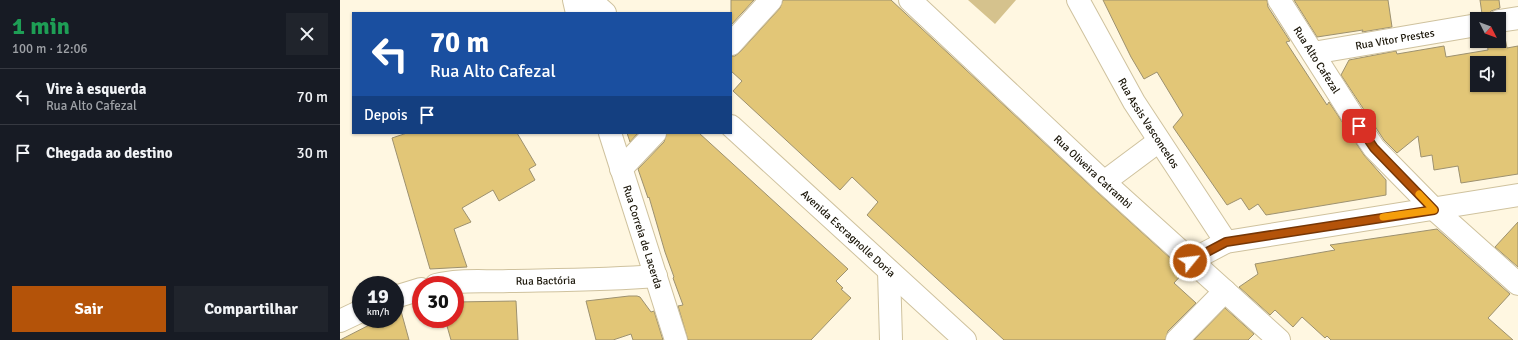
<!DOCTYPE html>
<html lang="pt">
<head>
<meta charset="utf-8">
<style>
  :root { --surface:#171b24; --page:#20242c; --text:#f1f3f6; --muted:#9ea1a6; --line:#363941; --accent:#b45309 }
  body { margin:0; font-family:Signika,sans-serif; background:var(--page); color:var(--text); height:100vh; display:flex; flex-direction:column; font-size:15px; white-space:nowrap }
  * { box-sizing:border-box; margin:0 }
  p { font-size:13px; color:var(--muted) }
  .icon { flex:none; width:22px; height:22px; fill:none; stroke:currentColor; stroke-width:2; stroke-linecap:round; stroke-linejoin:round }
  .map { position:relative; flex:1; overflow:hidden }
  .drawer { display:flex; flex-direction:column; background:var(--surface); width:340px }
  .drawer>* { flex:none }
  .guide { position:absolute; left:12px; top:12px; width:380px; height:122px; border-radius:0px; box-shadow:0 1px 3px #0004; background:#1a4fa0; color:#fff; overflow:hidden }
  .needle { width:26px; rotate:132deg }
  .controls { position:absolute; left:1130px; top:12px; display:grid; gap:8px }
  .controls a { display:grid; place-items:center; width:36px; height:36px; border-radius:0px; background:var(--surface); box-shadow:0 1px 3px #0004; font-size:20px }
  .speed { position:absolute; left:12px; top:276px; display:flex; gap:8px; font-size:20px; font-weight:700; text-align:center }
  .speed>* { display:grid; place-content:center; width:52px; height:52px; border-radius:50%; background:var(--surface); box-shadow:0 1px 3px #0004; line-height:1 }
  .speed small { font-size:10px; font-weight:400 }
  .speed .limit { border:6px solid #d22; background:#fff; color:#111 }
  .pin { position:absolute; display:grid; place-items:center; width:34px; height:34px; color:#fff; margin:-17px; border-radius:8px; box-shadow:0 2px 6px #0006 }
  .me { position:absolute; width:44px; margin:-22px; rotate:61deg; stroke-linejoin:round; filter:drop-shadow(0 0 3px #0008) }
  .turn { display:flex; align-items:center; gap:14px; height:84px; padding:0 12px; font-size:18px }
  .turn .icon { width:52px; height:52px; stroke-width:2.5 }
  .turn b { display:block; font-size:28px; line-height:34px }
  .then { display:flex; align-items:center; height:38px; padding:0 12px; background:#0003; gap:8px; font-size:15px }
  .round { display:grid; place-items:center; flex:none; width:42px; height:42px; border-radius:0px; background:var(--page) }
  .summary { display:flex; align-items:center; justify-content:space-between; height:68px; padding:0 12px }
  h1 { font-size:24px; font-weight:800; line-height:30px; color:#1e9e55 }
  .button { display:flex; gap:8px; margin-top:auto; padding:8px 12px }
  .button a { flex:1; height:46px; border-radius:0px; background:var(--accent); color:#fff; font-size:16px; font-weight:800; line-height:46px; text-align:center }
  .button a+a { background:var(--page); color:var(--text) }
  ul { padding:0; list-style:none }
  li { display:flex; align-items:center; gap:12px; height:56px; padding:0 12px; border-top:1px solid var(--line) }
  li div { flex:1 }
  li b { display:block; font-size:15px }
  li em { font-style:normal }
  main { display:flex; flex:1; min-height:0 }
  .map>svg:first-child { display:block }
</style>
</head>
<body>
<main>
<section class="drawer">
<div class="summary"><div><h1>1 min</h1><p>100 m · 12:06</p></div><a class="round"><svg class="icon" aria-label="close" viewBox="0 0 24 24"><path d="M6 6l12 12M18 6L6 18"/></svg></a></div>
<ul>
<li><svg class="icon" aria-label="left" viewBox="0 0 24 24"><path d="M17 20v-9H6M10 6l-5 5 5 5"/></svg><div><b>Vire à esquerda</b><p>Rua Alto Cafezal</p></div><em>70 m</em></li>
<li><svg class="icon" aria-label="arrive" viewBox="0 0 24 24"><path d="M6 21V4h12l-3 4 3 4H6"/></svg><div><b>Chegada ao destino</b></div><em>30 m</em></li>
</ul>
<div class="button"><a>Sair</a><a>Compartilhar</a></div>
</section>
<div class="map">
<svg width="1178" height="340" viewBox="0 0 1178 340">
  <rect width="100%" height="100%" fill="#fff7e1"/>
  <!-- green -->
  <polygon fill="#d5c28d" points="628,0 676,0 655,24"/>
  <!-- building -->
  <g fill="#e2c677" stroke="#9d916f" fill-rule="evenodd">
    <polygon points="391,0 414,0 391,25"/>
    <polygon points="443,0 551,0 756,191 839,266 844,272 834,283 856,303 828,331 825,340 664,340 527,215 538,202 512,177 500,190 393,91 402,81 391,71 391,56 395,56 400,52 440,8"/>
    <polygon points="763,0 927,0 928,7 950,41 946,42 987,105 989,102 1024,155 1046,180 1046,195 926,215 918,204 909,210 901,198 887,205 833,127 843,115 817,72 804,79 791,57"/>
    <polygon points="954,0 1048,0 1052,27 1022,32 1023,30 977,37"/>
    <polygon points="1140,0 1159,0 1160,8 1151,11 1147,18 1142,14"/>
    <path d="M1159,33H1164L1167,48L1178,46V174L1121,183L1118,166L1094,170L1092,155L1081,157L1078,136L1057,153L1044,140L1001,75L1009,60L1056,51L1057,54L1104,46L1106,57L1148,50L1147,41H1159ZM1137,63H1159V85H1137Z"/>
    <polygon points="67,133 177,133 196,165 189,169 195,180 159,201 153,190 122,208 131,222 114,229 127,267 90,269 52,138"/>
    <polygon points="287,133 298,133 290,142"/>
    <polygon points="327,133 359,133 508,269 496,281 503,288 501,289 511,298 471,340 348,340 338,306 343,305 333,278 334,277 325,252 309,197 308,198 298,169 324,142"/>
    <polygon points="1178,222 1178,267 1155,247"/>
    <polygon points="1097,229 1170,294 1148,318 1173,340 991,340 987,336 985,338 962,317 953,327 935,310 930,315 899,287 918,274 915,264 995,250 990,245"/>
    <polygon points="289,296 297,296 300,297 311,312 314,311 323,340 293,340 291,334 273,340 256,340 246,301"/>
    <polygon points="176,301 178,340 111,340 105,319 115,319 115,302"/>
    <polygon points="885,308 914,334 908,340 854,340"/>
    <polygon points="61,311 69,340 0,340 41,319 55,319 55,313"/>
  </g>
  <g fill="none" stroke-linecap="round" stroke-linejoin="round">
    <defs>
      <g id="minor">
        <polyline points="234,0 237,13"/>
        <polyline points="250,0 265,13"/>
        <path id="s1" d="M570,0L764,182L939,340"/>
        <path id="s2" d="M738,0L794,102L886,242"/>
        <path id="s3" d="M939,0L1019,126L1034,148L1094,209L1178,284"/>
        <polyline points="1159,21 1178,18"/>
        <polyline points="391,44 431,0"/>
        <path id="s4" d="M973,53L1137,25"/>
        <path id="s5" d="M391,126L625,340"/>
        <path id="s6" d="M270,133L336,340"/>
        <polyline points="281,169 315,133"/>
        <polyline points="764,182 819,141"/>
        <polyline points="850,261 886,242 1178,195"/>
        <polyline points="549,271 551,340"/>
        <path id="s7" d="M96,285C119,279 145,282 169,281C218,280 267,280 316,276"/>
        <polyline points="55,297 81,289"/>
        <polyline points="0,321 21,311"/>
        <polyline points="837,340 885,291"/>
      </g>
    </defs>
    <!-- minor casing -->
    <use href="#minor" stroke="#cfc29e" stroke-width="24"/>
    <!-- minor -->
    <use href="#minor" stroke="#fff" stroke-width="22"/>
  </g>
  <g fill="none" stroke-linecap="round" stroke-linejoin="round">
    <defs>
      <polyline id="route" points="850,261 886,242 1094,210 1034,148 1019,126"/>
    </defs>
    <!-- route casing -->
    <use href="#route" stroke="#753606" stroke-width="10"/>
    <!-- route -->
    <use href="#route" stroke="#b45309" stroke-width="7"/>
    <!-- slow -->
    <polyline stroke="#f59e0b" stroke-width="7" points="1043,217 1094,210 1079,194"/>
  </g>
  <g text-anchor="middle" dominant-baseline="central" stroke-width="3" stroke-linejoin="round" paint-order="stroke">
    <!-- street labels -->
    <g font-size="11" fill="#1a1508" stroke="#fff">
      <text stroke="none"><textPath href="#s4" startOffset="83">Rua Vitor Prestes</textPath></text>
      <text stroke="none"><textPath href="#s3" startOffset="71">Rua Alto Cafezal</textPath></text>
      <text stroke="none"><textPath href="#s2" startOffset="142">Rua Assis Vasconcelos</textPath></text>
      <text stroke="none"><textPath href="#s1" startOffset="251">Rua Oliveira Catrambi</textPath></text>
      <text stroke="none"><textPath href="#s5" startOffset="159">Avenida Escragnolle Doria</textPath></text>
      <text stroke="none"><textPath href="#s6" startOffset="109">Rua Correia de Lacerda</textPath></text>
      <text stroke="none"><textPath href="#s7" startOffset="110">Rua Bactória</textPath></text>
    </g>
  </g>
</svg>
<div class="controls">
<a><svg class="needle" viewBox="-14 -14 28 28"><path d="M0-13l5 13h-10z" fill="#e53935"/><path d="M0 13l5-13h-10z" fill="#9ea1a6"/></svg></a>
<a><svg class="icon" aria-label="sound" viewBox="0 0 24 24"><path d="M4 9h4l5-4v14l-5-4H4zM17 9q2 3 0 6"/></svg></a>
</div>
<div class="speed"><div>19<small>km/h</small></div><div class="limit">30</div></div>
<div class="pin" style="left:1019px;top:126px;background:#d93025"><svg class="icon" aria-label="arrive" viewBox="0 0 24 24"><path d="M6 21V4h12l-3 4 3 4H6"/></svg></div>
<svg class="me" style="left:850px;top:261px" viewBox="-20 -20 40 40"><circle r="17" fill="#b45309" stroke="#fff" stroke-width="3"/><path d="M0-11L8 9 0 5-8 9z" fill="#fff"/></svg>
<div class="guide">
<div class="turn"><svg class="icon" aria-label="left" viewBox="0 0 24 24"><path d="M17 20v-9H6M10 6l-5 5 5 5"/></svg><div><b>70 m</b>Rua Alto Cafezal</div></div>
<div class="then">Depois<svg class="icon" aria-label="arrive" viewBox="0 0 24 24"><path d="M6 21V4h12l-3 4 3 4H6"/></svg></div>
</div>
</div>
</main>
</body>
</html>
